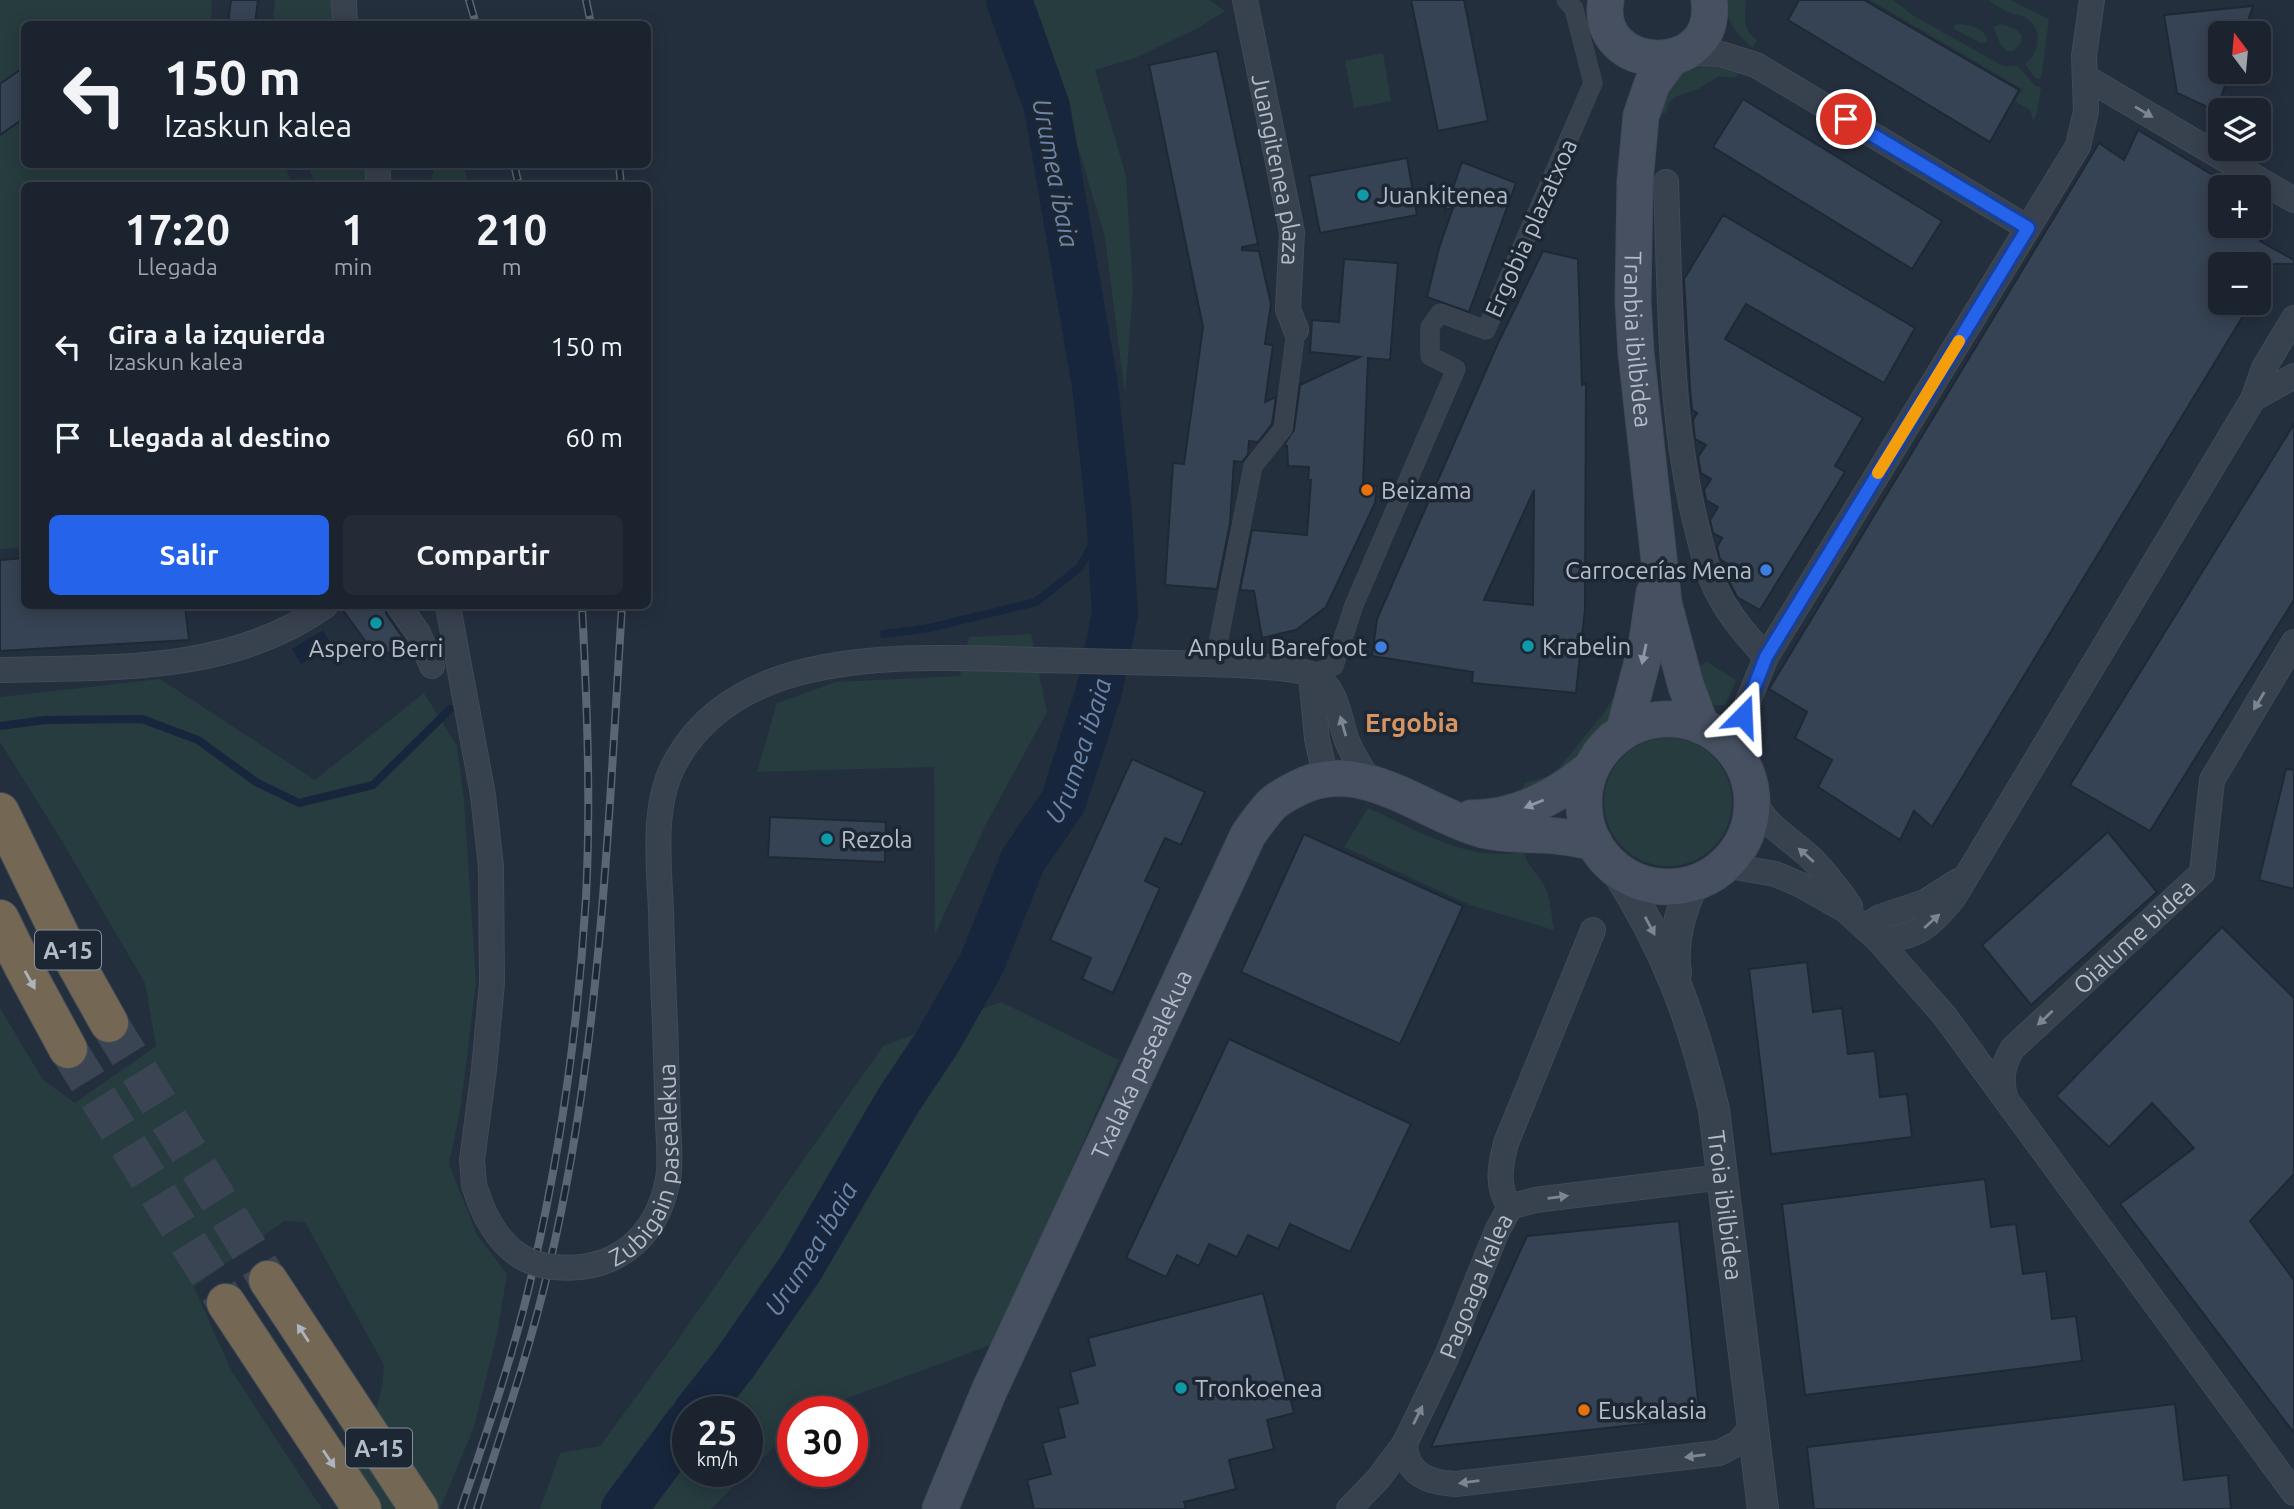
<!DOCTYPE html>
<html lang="es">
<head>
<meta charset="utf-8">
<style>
  :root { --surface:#1b232e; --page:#242b36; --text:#f1f3f6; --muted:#a0a4aa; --line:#39404a; --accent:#2563eb }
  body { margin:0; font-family:Ubuntu,sans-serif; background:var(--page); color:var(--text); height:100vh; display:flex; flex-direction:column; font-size:26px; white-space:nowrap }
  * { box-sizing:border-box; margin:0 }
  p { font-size:23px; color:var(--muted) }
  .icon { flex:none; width:38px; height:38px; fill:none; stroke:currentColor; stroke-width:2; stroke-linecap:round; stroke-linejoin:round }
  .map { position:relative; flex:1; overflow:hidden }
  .drawer { position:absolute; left:21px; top:182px; width:630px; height:427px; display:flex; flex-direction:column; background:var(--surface); border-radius:10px; box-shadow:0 4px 18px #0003,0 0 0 2px var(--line) }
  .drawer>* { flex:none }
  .top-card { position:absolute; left:21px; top:21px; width:630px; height:147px; border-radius:10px; box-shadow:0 4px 18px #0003,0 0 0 2px var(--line); background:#1b232e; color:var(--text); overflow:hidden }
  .needle { width:46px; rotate:344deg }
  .buttons { position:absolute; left:2208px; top:21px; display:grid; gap:14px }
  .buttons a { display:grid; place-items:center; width:63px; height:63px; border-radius:10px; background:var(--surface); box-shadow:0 4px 18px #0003,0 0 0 2px var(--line); font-size:35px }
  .speed { position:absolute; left:672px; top:1396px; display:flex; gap:14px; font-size:35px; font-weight:700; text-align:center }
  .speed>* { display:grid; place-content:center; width:91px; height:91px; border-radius:50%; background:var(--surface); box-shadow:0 4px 18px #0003,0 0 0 2px var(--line); line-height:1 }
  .speed small { font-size:18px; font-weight:400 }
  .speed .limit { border:10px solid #d22; background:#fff; color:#111 }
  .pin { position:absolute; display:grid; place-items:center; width:60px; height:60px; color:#fff; margin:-30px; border:4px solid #fff; border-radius:50%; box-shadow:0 2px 7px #0007 }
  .me { position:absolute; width:77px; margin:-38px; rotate:21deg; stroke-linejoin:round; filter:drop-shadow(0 0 5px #0008) }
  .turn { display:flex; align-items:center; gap:24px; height:147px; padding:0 28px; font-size:32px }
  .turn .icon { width:91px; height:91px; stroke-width:2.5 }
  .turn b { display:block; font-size:49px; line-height:60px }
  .eta { display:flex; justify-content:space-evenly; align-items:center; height:119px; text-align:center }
  .eta b { font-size:42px; font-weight:700; line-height:49px }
  .cta { display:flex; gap:14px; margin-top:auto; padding:14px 28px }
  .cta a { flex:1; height:80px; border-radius:10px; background:var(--accent); color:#fff; font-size:28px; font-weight:700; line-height:80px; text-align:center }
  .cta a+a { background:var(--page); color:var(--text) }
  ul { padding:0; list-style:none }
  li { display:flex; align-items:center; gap:21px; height:91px; padding:0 28px }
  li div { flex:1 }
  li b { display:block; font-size:26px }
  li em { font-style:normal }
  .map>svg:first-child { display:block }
</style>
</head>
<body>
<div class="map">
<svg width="2294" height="1509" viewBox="0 0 2294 1509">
  <rect width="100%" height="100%" fill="#242f3e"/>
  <!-- green -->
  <g fill="#263c3f" fill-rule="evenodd">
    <polygon points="0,0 212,0 211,24 24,24 24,164 285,165 292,185 24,186 24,547 0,549"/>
    <polygon points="275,0 339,0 339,24 272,24"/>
    <polygon points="1027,0 1209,0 1225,11 1198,28 1135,58 1095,70 1126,176 1133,290 1125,394 1105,238 1083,163"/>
    <path d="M1724,0H1746C1745,17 1742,29 1757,40L1753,48C1737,35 1726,21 1724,0Z"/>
    <polygon points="1870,0 1893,0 1914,16 2003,66 2018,66 2035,86 2041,87 2037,113 2033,121 2030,110 2015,101 2022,89"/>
    <path d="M1988,0H2010L2049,19L2041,79L2035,78L2025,64C2039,53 2043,32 2029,20C2024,15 2019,16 2013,14C2004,11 1996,5 1988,0Z"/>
    <path d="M1960,24C1971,25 1982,28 1987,38V42L1981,43L1954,29L1955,25Z"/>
    <polygon points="2001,24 2017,30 2022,36 2021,43 2014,51 2006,51 1999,42 1994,27"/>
    <polygon points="1383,53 1391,101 1354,108 1345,61"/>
    <path d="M1714,63L1741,69L1736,78L1719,76L1698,89L1677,96L1668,103L1666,113H1655C1674,81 1674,67 1714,63Z"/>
    <polygon points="308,165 369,165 371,185 315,185"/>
    <polygon points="435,165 464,165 468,185 430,185"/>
    <polygon points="1031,634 1047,712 986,824 935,934 934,767 757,772 777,703 836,682 960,676 969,637"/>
    <path d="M1707,662L1736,680L1726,704C1704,712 1699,684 1694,669Z"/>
    <polygon points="160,679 315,780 424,693 457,746 464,799 476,983 461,1106 449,1164 477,1235 507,1274 497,1334 474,1427 440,1509 349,1509 382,1387 384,1365 305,1222 284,1221 194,1287 231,1370 322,1509 0,1509 0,1008 43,1080 75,1103 156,1046 145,983 59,836 0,742 0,697"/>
    <polygon points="1614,697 1623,699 1610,719 1594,734 1567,767 1555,775 1520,794 1525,783 1548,776 1558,769 1603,714"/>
    <circle cx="1668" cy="802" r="64"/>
    <path d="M1368,808C1409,826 1450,852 1496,854C1506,854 1515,853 1524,852C1527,866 1537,873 1544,885C1551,898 1551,915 1554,930L1470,905L1344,847Z"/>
    <path d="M1001,1002L1119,1060L996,1343L810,1412H793V1429L711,1509H540L560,1453L600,1446L672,1348L883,1046ZM688,1412H747V1472H688Z"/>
  </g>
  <!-- water -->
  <polygon fill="#17263c" points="323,630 332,646 301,664 292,649"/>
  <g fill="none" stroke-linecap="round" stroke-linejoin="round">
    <!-- stream -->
    <g stroke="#17263c" stroke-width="8">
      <polyline points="884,634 929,628 1036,602 1080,567 1109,515"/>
      <polyline points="0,726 45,720 142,719 198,740 256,782 299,803 373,785 450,709"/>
    </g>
    <!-- river -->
    <g stroke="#17263c" stroke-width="46">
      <path id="s1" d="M696,1412L734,1364L800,1269L898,1101L938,1041L982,963L1023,860L1063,802L1099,691L1115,614L1109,515L1095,385L1047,107L1009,0"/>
      <polyline points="624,1509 688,1423"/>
    </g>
  </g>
  <!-- building -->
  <g fill="#364354" stroke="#1f2835" stroke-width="2" fill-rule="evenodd">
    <polygon points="231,0 258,0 255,24 228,24"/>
    <polygon points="1411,0 1464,0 1488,121 1438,131"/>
    <polygon points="1799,0 1864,0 2019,90 1990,142 1788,20"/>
    <polygon points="2253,6 2244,33 2221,33 2221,72 2230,72 2216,111 2177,93 2164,15"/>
    <polygon points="1217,51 1258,244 1242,247 1242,250 1259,251 1271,304 1265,344 1273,345 1265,402 1276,397 1272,424 1258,442 1249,441 1248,455 1242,462 1234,461 1230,523 1217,589 1165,585 1173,463 1184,464 1203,327 1149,65"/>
    <polygon points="24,67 24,118 0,135 0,84"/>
    <polygon points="1743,99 1942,221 1912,269 1713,147"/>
    <polygon points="2138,130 2221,180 2221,226 2267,226 2260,241 2294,260 2294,264 2221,264 2221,303 2251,303 1932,827 1914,811 1900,840 1818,787 1832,760 1795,738 1807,712 1769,689 2099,143 2124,160"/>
    <polygon points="1407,158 1417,215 1320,233 1309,176"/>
    <polygon points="1462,162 1516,183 1469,312 1427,297 1439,248 1453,208 1445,210"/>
    <polygon points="1723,215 1915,328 1884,383 1746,304 1725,339 1863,418 1835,466 1845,472 1760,610 1737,597 1728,579 1734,568 1720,559 1717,547 1722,538 1713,533 1710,520 1718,507 1706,500 1704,490 1711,479 1701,473 1698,457 1706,445 1695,439 1693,420 1697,413 1692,410 1690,388 1684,279"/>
    <path d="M1543,251L1578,259L1582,385L1586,383L1585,609L1576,693L1472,683L1473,672L1372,656L1377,619L1498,343ZM1534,490L1533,605L1484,600Z"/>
    <polygon points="1344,259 1398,263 1390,360 1368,358 1363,485 1377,486 1375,503 1326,607 1296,630 1262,638 1254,591 1240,590 1252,530 1307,535 1311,480 1308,480 1309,467 1288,466 1287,446 1284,445 1294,430 1300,385 1360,357 1310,352 1312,320 1339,322"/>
    <polygon points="2294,424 2294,600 2150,831 2070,785"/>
    <polygon points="24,558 24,606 185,606 189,640 0,651 0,560"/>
    <polygon points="340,606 384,606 387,615 405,641 379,660"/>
    <polygon points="1132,759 1205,792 1181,845 1165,838 1145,881 1160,888 1113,993 1082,979 1091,958 1050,940"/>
    <polygon points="2286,769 2294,770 2294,889 2259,880"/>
    <polygon points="770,817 886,822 885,862 768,857"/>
    <polygon points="2108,832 2157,892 2031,1005 1982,945"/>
    <polygon points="1304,834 1463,906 1400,1044 1241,972"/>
    <polygon points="2222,927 2294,998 2294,1174 2250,1221 2294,1280 2294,1433 2120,1204 2194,1148 2152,1103 2109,1147 2056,1096"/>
    <polygon points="1807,962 1813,1012 1842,1008 1848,1054 1875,1051 1880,1097 1907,1094 1912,1137 1771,1154 1749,969"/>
    <polygon points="1229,1039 1411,1124 1350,1252 1290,1224 1278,1249 1248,1235 1237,1257 1209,1244 1199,1266 1177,1255 1166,1277 1126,1258"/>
    <polygon points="1985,1179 1991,1227 2016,1224 2023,1274 2046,1271 2052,1319 2076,1316 2082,1361 1805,1395 1782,1204"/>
    <polygon points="1679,1221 1700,1418 1431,1447 1527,1236"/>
    <polygon points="1263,1293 1294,1413 1267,1420 1274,1449 1229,1460 1236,1489 1184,1502 1186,1509 1034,1509 1027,1480 1051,1474 1042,1443 1065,1437 1058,1408 1078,1403 1070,1372 1095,1365 1088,1338"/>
    <polygon points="2175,1404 2184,1480 2228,1475 2231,1509 1814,1509 1807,1447"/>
  </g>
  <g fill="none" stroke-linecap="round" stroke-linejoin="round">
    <!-- motorway-tunnel -->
    <g stroke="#3a4453" stroke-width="38" stroke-dasharray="38 19" stroke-linecap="butt">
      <polyline points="109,1023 268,1280"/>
      <polyline points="68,1049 226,1303"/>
    </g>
    <defs>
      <g id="pedestrian">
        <polyline points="1218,643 1253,466 1283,429 1296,330"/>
        <polyline points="1311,674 1334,666 1354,605 1456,369 1430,356 1430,327 1440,313 1486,330 1593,83 1574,9 1566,0"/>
      </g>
      <g id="minor">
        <polyline points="344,0 345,24"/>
        <path id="s2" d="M1245,0L1292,232L1288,309L1296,330"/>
        <polyline points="1686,52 1721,54 1756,65 2028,228"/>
        <polyline points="2085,77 2294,200"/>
        <polyline points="377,164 379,186"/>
        <path d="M1666,182C1670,292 1669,404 1693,512C1700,539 1705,568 1718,593C1730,617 1748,637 1766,657"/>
        <polyline points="2253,399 2294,376"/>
        <polyline points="399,606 418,633 432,666"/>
        <polyline points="448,606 483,795 491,867 492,983 484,1069 472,1160 474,1185 481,1205"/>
        <path d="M0,670C111,667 230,674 325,606"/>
        <polyline points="1311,674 1317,739 1326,779"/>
        <polyline points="1730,746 1766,657 2078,146 2086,111 2084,56 2092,0"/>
        <path d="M1752,799C1769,829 1787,836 1811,858C1826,873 1838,889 1850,906"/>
        <polyline points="1724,865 1775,874 1799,884 1845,910 1878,940 1944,1015 2294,1493"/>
        <polyline points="1864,927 1880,917 1925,902 1958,881"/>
        <path d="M1878,940C1917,939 1931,926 1954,897L2253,399L2264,368L2294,318"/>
        <path d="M665,1023C663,986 662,948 661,911C659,862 651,803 677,759C701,717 739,692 784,677C855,655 933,657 1006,659C1062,661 1117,662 1172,663C1201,664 1293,664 1315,676C1338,689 1339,719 1347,741C1353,756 1362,769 1371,783"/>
        <path id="s3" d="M2006,1100C2000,1081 2002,1065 2013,1048L2202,873L2212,780L2294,642"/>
        <path d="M1510,1207C1496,1186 1500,1167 1506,1143L1593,930"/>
        <path d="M1405,1443C1405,1474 1429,1483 1456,1484L1719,1453L1738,1443L1753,1426"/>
        <path id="s4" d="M1349,1509L1378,1479L1405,1443L1446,1358L1497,1231L1510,1207L1535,1200L1723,1177"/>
      </g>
      <g id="tertiary">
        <path id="s5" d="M1615,868C1666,947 1693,1019 1714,1110L1763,1509"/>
        <path d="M1676,973C1671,941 1680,911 1694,882"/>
      </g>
      <g id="secondary">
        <path d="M1606,0C1592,74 1720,81 1709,0"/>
        <path id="s6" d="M1671,58L1652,84L1641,116L1635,181L1633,300L1636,353L1664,604L1686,686L1701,726"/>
        <circle cx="1668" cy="803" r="84"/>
        <polyline points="1624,731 1646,647 1654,593"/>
        <path d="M1471,818C1517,818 1557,797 1591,768"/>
        <path id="s7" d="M940,1509L989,1391L1248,835C1255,825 1263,814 1271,805C1278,798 1288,793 1298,788C1361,755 1424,814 1483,830C1503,835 1522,834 1541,835C1559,835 1576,839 1594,842"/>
      </g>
      <g id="motorway">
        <polyline points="0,812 62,939 109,1023"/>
        <polyline points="0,919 23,966 68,1049"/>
        <polyline points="268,1280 419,1509"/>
        <polyline points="226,1303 362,1509"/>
      </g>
    </defs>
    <!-- pedestrian casing -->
    <use href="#pedestrian" stroke="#414a57" stroke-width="19"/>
    <!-- minor casing -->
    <use href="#minor" stroke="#414a57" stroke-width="26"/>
    <!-- tertiary casing -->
    <use href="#tertiary" stroke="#414a57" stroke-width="32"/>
    <!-- secondary casing -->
    <use href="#secondary" stroke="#414a57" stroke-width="37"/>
    <!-- motorway casing -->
    <use href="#motorway" stroke="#434c59" stroke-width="40"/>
    <!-- pedestrian -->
    <use href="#pedestrian" stroke="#38414e" stroke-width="18"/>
    <!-- minor -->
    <use href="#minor" stroke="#38414e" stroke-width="24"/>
    <!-- tertiary -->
    <use href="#tertiary" stroke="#38414e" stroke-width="30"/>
    <!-- secondary -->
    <use href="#secondary" stroke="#465061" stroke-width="35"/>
    <!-- motorway -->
    <use href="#motorway" stroke="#746855" stroke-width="38"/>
    <defs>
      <g id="rail">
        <polyline points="469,0 476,24"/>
        <polyline points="586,0 591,24"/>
        <polyline points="514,164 519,186"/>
        <polyline points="619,164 621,186"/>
        <path d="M461,1509C485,1437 510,1365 528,1291C559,1162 578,1030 586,897C591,800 587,703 582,606"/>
        <path d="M477,1509C502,1430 529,1352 548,1271C600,1054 608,828 622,606"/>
      </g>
    </defs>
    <!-- rail casing -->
    <use href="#rail" stroke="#5a6575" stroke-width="8"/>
    <!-- rail -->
    <use href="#rail" stroke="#1d2633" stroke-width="5" stroke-dasharray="16" stroke-linecap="butt"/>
    <defs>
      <g id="minor-bridge">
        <path id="s8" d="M481,1205C495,1238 516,1264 554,1267C615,1273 657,1238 668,1179C671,1162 669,1143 668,1125C667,1091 666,1057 665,1023"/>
      </g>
    </defs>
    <!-- minor-bridge casing -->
    <use href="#minor-bridge" stroke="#414a57" stroke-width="26" stroke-linecap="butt"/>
    <!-- minor-bridge -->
    <use href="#minor-bridge" stroke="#38414e" stroke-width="24"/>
  </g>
  <!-- one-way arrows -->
  <defs><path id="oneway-solid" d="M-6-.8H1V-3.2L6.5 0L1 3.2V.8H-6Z" transform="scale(1.75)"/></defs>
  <g fill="#7c8592">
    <use href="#oneway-solid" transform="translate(2144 112) rotate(31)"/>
    <use href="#oneway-solid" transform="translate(2259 701) rotate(121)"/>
    <use href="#oneway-solid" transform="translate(1343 726) rotate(-106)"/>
    <use href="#oneway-solid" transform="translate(1806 855) rotate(-138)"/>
    <use href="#oneway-solid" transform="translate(1932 921) rotate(-42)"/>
    <use href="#oneway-solid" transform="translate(1650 926) rotate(62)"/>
    <use href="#oneway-solid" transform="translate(2045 1018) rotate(137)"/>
    <use href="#oneway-solid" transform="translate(1558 1197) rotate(-7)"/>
    <use href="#oneway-solid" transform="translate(1418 1415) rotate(-64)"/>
    <use href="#oneway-solid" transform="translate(1695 1456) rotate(173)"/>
    <use href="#oneway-solid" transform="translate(1469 1482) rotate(173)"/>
  </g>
  <g fill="#8e96a5">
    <use href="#oneway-solid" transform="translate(1644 654) rotate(102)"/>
    <use href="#oneway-solid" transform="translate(1534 804) rotate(158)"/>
  </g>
  <g fill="#aeb4bd">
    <use href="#oneway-solid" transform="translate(30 980) rotate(61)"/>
    <use href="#oneway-solid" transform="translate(303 1333) rotate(-123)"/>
    <use href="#oneway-solid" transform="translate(329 1459) rotate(56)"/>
  </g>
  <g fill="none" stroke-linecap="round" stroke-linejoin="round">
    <defs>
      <polyline id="route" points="1743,716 1766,657 2028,228 1846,119"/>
    </defs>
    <!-- route casing -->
    <use href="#route" stroke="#184099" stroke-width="18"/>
    <!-- route -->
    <use href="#route" stroke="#2563eb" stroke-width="12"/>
    <!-- slow -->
    <polyline stroke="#f59e0b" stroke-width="12" points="1878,473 1959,341"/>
  </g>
  <!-- markers -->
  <g fill="#0f9aa8" stroke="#1d2633" stroke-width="2.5">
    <circle cx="1363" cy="195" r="7"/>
    <circle cx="376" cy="623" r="7"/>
    <circle cx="1528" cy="646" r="7"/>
    <circle cx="827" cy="839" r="7"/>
    <circle cx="1181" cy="1388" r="7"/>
  </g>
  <g fill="#e8710a" stroke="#1d2633" stroke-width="2.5">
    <circle cx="1367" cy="490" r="7"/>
    <circle cx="1584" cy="1410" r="7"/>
  </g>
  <g fill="#3f7fe0" stroke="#1d2633" stroke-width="2.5">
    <circle cx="1766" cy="570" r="7"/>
    <circle cx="1381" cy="647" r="7"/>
  </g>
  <g text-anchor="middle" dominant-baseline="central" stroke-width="7" stroke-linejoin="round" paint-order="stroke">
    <!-- shield labels -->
    <g fill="#1d2633" stroke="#878f9c" stroke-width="2">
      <rect x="35" y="930.5" width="66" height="39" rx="5"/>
      <rect x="346" y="1428.5" width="66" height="39" rx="5"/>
    </g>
    <g font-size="23" font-weight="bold" fill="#b4bcc9">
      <text x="68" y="950">A-15</text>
      <text x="379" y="1448">A-15</text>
    </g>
    <!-- street labels -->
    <g font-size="24" fill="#b4bcc9" stroke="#1d2633">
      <text stroke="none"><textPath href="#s2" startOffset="173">Juangitenea plaza</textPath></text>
      <text transform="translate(1531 228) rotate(-66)">Ergobia plazatxoa</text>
      <text stroke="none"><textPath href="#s6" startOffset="290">Tranbia ibilbidea</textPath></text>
      <text stroke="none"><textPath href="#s3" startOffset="219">Oialume bidea</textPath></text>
      <text stroke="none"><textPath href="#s7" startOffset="488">Txalaka pasealekua</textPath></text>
      <text stroke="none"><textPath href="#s8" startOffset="268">Zubigain pasealekua</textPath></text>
      <text stroke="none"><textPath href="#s5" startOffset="359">Troia ibilbidea</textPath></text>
      <text stroke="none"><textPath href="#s4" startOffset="259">Pagoaga kalea</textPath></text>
    </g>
    <!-- poi labels -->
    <g font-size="24" fill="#b4bcc9" stroke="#1d2633" text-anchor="start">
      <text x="1377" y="195">Juankitenea</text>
      <text x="1381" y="490">Beizama</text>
      <text x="1752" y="570" text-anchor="end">Carrocerías Mena</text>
      <text x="1542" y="646">Krabelin</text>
      <text x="1367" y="647" text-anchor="end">Anpulu Barefoot</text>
      <text x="376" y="648" text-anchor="middle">Aspero Berri</text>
      <text x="841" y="839">Rezola</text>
      <text x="1195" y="1388">Tronkoenea</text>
      <text x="1598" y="1410">Euskalasia</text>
    </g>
    <!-- water labels -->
    <g font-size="26" font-style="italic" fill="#6d86a8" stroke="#1d2633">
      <text transform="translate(1056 173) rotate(79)">Urumea ibaia</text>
      <text stroke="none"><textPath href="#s1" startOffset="768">Urumea ibaia</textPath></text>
      <text stroke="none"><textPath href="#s1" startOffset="200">Urumea ibaia</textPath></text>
    </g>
    <!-- neighbourhood labels -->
    <g font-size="26" font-weight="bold" fill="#d59563" stroke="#1d2633">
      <text x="1412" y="722">Ergobia</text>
    </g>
  </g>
</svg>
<div class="buttons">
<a><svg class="needle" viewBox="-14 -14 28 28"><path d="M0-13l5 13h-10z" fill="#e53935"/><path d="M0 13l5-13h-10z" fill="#a0a4aa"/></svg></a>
<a><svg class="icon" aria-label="layers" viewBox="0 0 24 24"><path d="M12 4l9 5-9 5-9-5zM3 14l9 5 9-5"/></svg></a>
<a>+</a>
<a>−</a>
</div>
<div class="speed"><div>25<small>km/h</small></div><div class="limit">30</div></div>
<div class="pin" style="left:1846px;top:119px;background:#d93025"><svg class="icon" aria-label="arrive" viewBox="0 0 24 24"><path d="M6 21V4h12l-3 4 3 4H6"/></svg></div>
<svg class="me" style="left:1743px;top:716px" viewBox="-20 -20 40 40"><path d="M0-17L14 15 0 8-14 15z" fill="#2563eb" stroke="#fff" stroke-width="4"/></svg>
<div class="top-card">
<div class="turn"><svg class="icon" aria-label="left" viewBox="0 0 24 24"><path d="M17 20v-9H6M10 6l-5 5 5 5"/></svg><div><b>150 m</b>Izaskun kalea</div></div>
</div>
<section class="drawer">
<div class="eta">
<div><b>17:20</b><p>Llegada</p></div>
<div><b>1</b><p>min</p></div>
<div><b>210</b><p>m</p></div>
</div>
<ul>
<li><svg class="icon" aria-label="left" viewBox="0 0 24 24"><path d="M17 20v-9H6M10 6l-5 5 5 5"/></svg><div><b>Gira a la izquierda</b><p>Izaskun kalea</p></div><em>150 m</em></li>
<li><svg class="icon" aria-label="arrive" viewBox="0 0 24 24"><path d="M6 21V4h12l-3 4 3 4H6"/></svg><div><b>Llegada al destino</b></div><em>60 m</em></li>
</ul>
<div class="cta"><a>Salir</a><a>Compartir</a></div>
</section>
</div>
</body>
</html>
